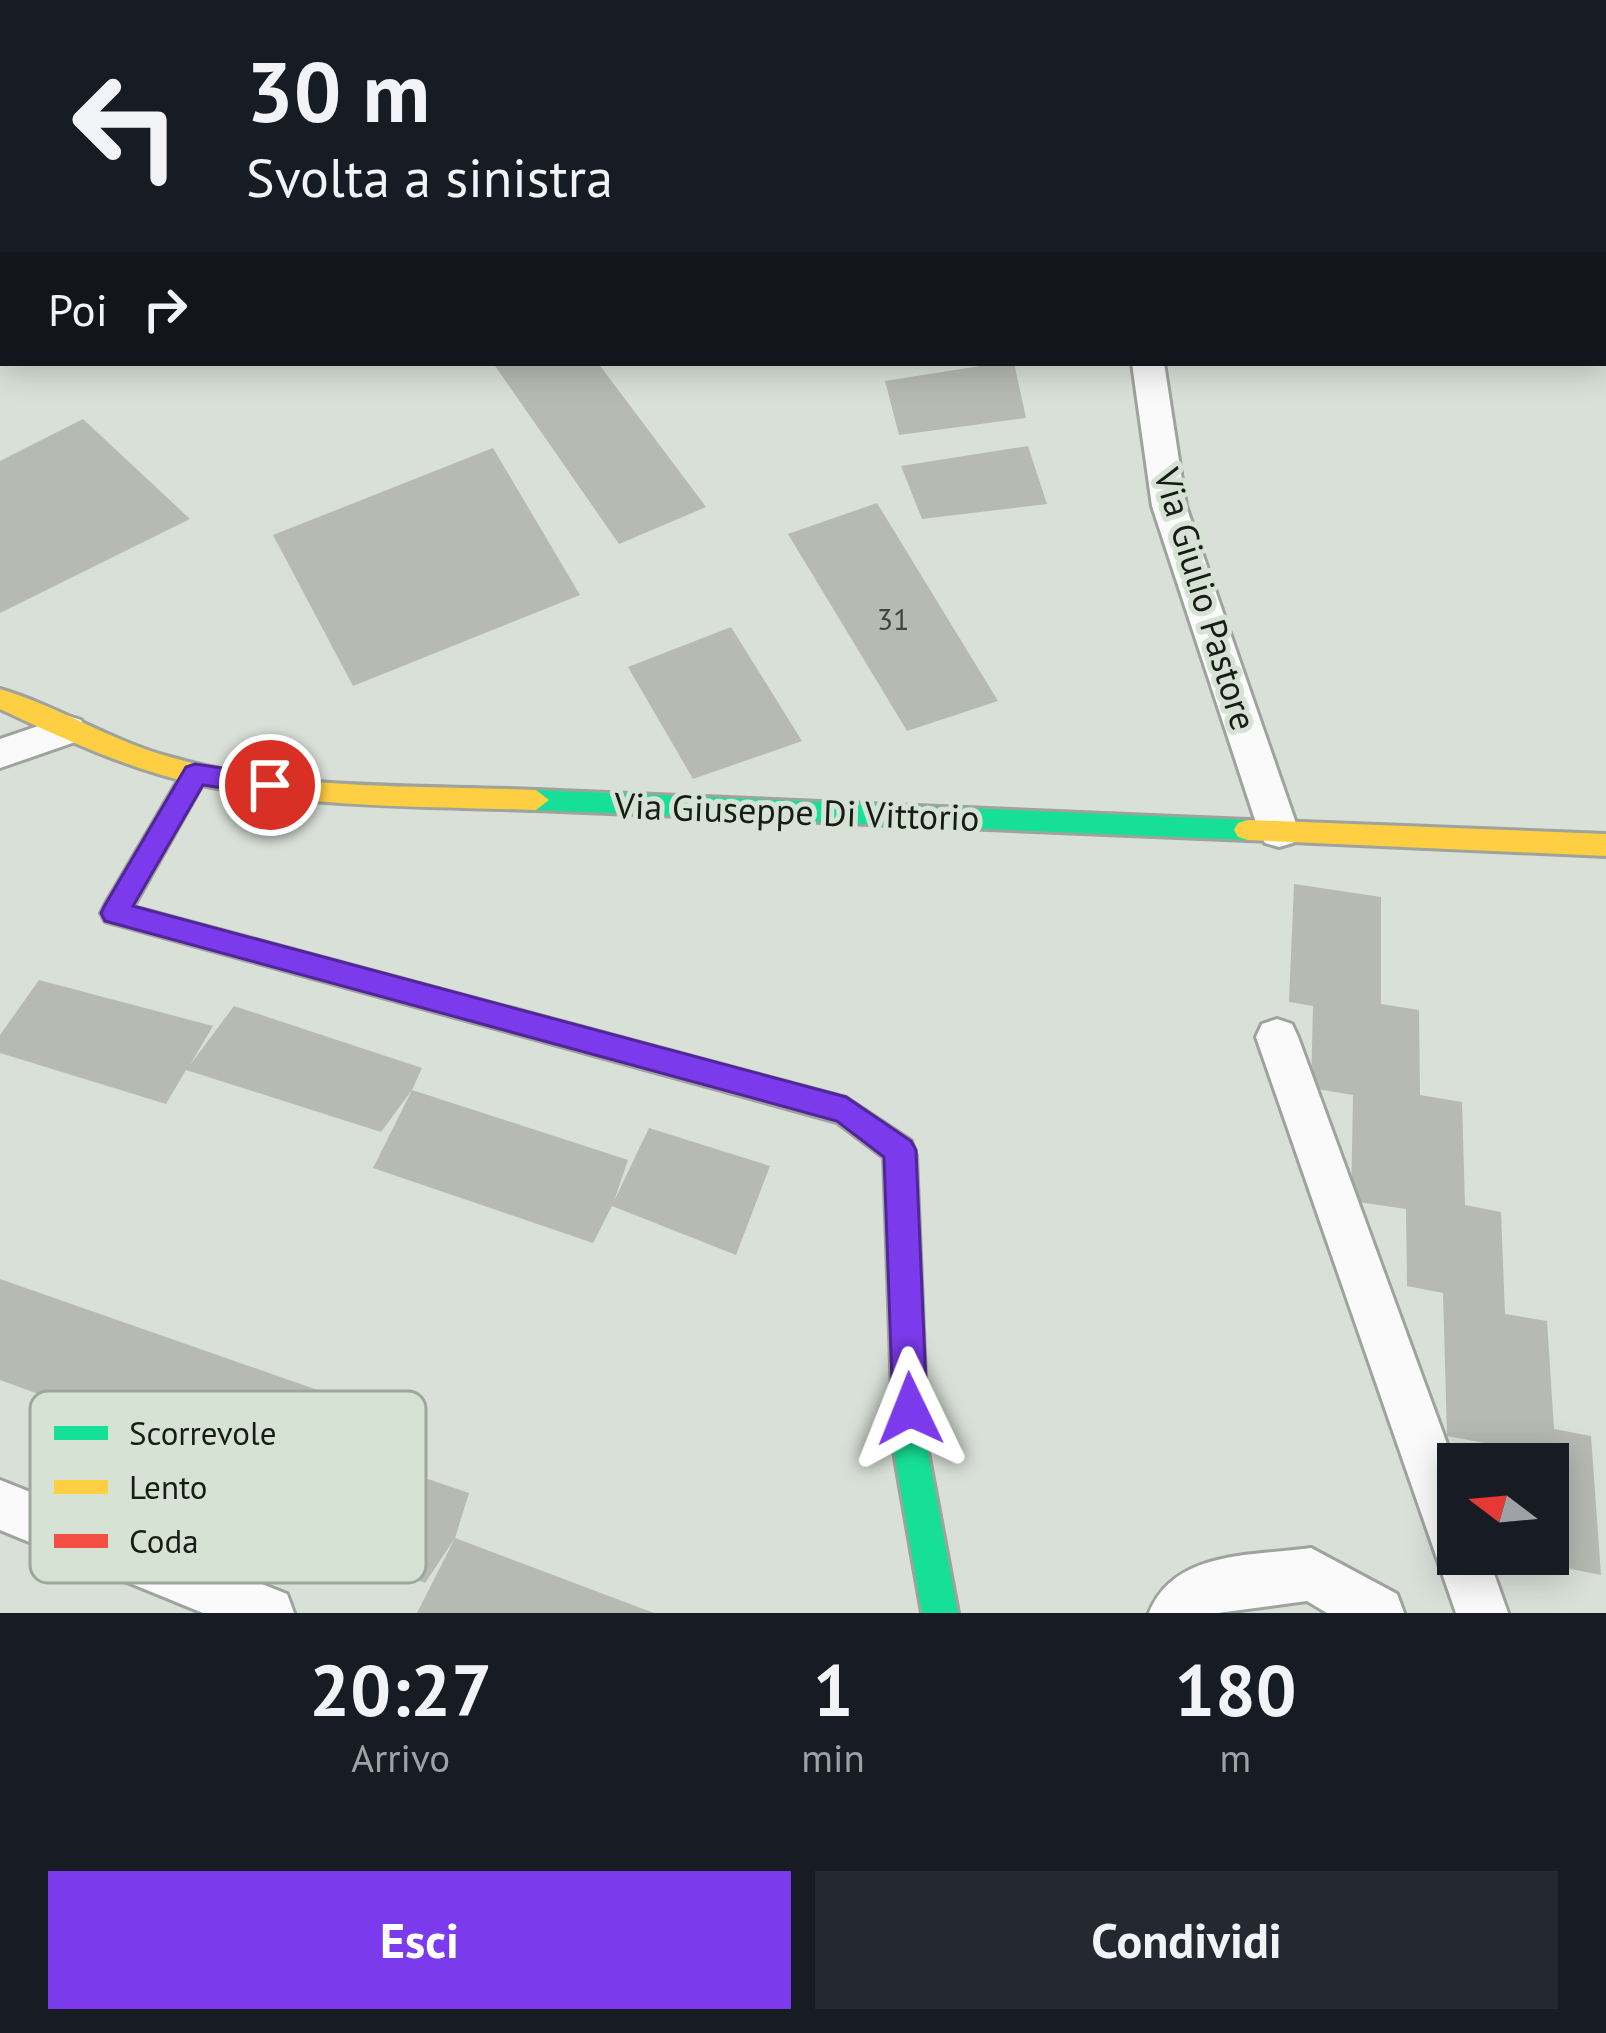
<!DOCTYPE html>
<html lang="it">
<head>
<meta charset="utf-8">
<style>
  :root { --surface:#171b24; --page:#242831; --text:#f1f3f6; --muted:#9ea1a6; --accent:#7c3aed }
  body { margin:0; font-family:"PT Sans",sans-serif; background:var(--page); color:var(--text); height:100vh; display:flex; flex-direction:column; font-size:45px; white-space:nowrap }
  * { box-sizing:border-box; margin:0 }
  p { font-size:39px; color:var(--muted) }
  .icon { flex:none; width:66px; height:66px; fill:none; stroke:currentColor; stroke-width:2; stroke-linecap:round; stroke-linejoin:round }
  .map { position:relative; height:1613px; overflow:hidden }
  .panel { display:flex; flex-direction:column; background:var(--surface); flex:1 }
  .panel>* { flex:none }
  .banner { position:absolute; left:0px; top:0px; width:1608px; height:366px; box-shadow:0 6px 30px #0003; background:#171b24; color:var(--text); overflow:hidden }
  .needle { width:78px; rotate:286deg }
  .tools { position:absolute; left:1437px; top:1443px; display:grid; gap:24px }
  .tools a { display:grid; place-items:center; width:132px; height:132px; border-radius:0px; background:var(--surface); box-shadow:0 6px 30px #0003; font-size:60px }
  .pin { position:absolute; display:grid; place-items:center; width:102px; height:102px; color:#fff; margin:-51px; border:6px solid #fff; border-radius:50%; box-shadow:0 3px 12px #0007 }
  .me { position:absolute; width:132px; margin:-66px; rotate:358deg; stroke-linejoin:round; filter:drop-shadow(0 0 9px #0008) }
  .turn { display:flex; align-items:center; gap:42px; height:252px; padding:0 48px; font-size:54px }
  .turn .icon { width:156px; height:156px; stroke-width:2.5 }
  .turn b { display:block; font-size:84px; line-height:102px }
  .then { display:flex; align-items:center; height:114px; padding:0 48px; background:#0003; gap:24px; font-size:45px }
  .eta { display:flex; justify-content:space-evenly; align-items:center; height:204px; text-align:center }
  .eta b { font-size:72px; font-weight:600; line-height:84px }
  .button { display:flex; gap:24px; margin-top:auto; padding:24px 48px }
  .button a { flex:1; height:138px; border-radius:0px; background:var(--accent); color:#fff; font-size:48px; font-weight:600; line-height:138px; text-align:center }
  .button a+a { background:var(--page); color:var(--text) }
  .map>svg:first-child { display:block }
</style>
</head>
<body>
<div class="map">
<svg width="1606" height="1613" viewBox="0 0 1606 1613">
  <rect width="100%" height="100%" fill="#d9e0d8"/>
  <!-- green -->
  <polygon fill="#cdc1a6" points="0,0 319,0 3,3 1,131"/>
  <!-- building -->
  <g fill="#b7bab3">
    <polygon points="493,363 598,363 706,507 619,544"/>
    <polygon points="999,363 1014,363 1026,418 899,435 885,381"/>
    <polygon points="83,419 190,519 0,613 0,461"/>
    <polygon points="1028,446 1047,504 922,519 901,466"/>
    <polygon points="493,448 580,595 353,686 273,535"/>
    <polygon points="877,503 998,701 907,731 788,534"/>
    <polygon points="731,627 802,741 693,779 628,667"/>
    <polygon points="1294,884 1381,897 1381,1004 1419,1010 1420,1095 1462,1102 1465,1205 1501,1212 1505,1314 1547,1321 1554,1429 1591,1436 1601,1575 1505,1556 1548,1554 1548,1464 1496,1464 1496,1445 1447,1436 1443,1293 1407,1286 1406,1209 1351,1201 1353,1095 1311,1088 1313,1006 1289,1002"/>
    <polygon points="39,980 213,1026 190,1065 234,1006 422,1068 412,1090 381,1132 186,1070 166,1104 0,1053 0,1035"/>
    <polygon points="412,1090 628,1160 614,1201 649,1128 770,1166 736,1255 612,1206 593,1243 373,1168"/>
    <polygon points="0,1279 375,1410 326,1499 0,1380"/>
    <polygon points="363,1457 469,1493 455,1538 425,1583 319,1542"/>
    <polygon points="455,1538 654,1613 417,1613"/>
  </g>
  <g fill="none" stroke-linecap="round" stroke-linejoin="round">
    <defs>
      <g id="lane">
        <polygon points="1496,0 1512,0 1514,3 1498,3"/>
        <rect x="1605" y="64" width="1" height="9"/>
      </g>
      <g id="street">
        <polygon points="334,0 364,0 331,3"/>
        <rect x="959" y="0" width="26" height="3"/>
        <polygon points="3,190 3,208 0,209 0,191"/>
        <polygon points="1132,363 1164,363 1186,506 1299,832 1293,843 1279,847 1265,843 1259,832 1152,506"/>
        <polygon points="68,716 81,720 87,730 81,740 0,768 0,739"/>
        <polygon points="1277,1019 1292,1024 1298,1037 1458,1474 1458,1554 1487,1554 1508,1613 1456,1613 1256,1037 1262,1024"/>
        <polygon points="0,1480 287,1594 294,1613 203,1613 0,1530"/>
        <path d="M1311,1548L1397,1594L1404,1613H1327L1307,1601L1218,1613H1149C1174,1550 1253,1556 1311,1548Z"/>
      </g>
      <g id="fast">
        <polygon points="536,790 1248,820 1258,823 1262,830 1258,837 1248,840 536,810 523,800"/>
        <polygon points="900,1142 911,1146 916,1156 928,1452 958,1613 922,1613 894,1452 884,1156 889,1146"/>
      </g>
      <g id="slow">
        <path d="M0,689C58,706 111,741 170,757C288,791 415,785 536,790L549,800L536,810C423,806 308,808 197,784C128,769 64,739 0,709Z"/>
        <polygon points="1248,820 1606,834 1606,856 1248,840 1238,837 1234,830 1238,823"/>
      </g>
      <polygon id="jam" points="195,764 208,774 133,907 846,1098 911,1141 916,1156 911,1166 900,1170 889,1166 885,1158 837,1122 105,921 101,913 105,905 186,767"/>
    </defs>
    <!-- lane casing -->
    <use href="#lane" stroke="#9ea39d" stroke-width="6"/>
    <!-- street casing -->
    <use href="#street" stroke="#9ea39d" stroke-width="6"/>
    <!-- fast casing -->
    <use href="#fast" stroke="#9ea39d" stroke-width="6"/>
    <!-- slow casing -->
    <use href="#slow" stroke="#9ea39d" stroke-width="6"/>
    <!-- jam casing -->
    <use href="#jam" stroke="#9ea39d" stroke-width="6"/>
    <!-- lane -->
    <use href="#lane" fill="#f9faf9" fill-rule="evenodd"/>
    <!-- street -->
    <use href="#street" fill="#f9faf9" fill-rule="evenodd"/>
    <!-- fast -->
    <use href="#fast" fill="#16e098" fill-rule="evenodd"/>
    <!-- slow -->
    <use href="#slow" fill="#ffcf43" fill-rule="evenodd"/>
    <!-- jam -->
    <use href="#jam" fill="#f24e42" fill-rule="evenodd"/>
  </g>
  <!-- route -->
  <polygon fill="#7c3aed" stroke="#51269a" stroke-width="3" points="195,764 270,775 284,785 270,795 203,785 133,906 846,1097 911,1141 916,1150 927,1409 922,1421 910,1426 898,1421 893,1409 884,1157 837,1121 105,921 101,913 105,905 186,767"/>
  <g text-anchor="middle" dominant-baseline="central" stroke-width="10" stroke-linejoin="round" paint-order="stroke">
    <!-- number labels -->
    <g font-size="30" fill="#3f443d">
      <text x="893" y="618">31</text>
    </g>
    <!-- street labels -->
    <g font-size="36" fill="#171c16" stroke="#d6e3d4">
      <text transform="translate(1206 599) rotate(73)">Via Giulio Pastore</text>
      <text transform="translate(797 811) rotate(2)">Via Giuseppe Di Vittorio</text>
    </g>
  </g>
  <!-- legend -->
  <rect x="30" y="1391" width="396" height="192" rx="18" fill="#d6e3d4" stroke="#9da79b" stroke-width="3"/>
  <rect x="54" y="1426" width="54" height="14" fill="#16e098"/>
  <rect x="54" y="1480" width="54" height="14" fill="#ffcf43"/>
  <rect x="54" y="1534" width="54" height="14" fill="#f24e42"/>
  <g font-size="33" fill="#171c16">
    <text x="129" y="1445">Scorrevole</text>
    <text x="129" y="1499">Lento</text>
    <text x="129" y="1553">Coda</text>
  </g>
</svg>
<div class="tools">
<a><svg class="needle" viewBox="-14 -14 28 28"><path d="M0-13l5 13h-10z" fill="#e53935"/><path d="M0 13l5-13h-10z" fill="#9ea1a6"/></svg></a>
</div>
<div class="pin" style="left:270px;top:785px;background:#d93025"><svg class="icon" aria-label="arrive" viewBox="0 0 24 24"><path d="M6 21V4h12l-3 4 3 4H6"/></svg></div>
<svg class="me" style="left:910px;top:1409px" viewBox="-20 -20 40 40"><path d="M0-17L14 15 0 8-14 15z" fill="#7c3aed" stroke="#fff" stroke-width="4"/></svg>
<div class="banner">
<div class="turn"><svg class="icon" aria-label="left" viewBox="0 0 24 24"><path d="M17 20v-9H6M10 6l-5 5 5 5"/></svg><div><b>30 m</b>Svolta a sinistra</div></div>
<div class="then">Poi<svg class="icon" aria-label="right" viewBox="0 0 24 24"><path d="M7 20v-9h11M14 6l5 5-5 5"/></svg></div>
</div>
</div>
<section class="panel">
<div class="eta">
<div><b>20:27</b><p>Arrivo</p></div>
<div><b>1</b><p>min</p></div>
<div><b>180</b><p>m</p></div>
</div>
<div class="button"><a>Esci</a><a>Condividi</a></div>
</section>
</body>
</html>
